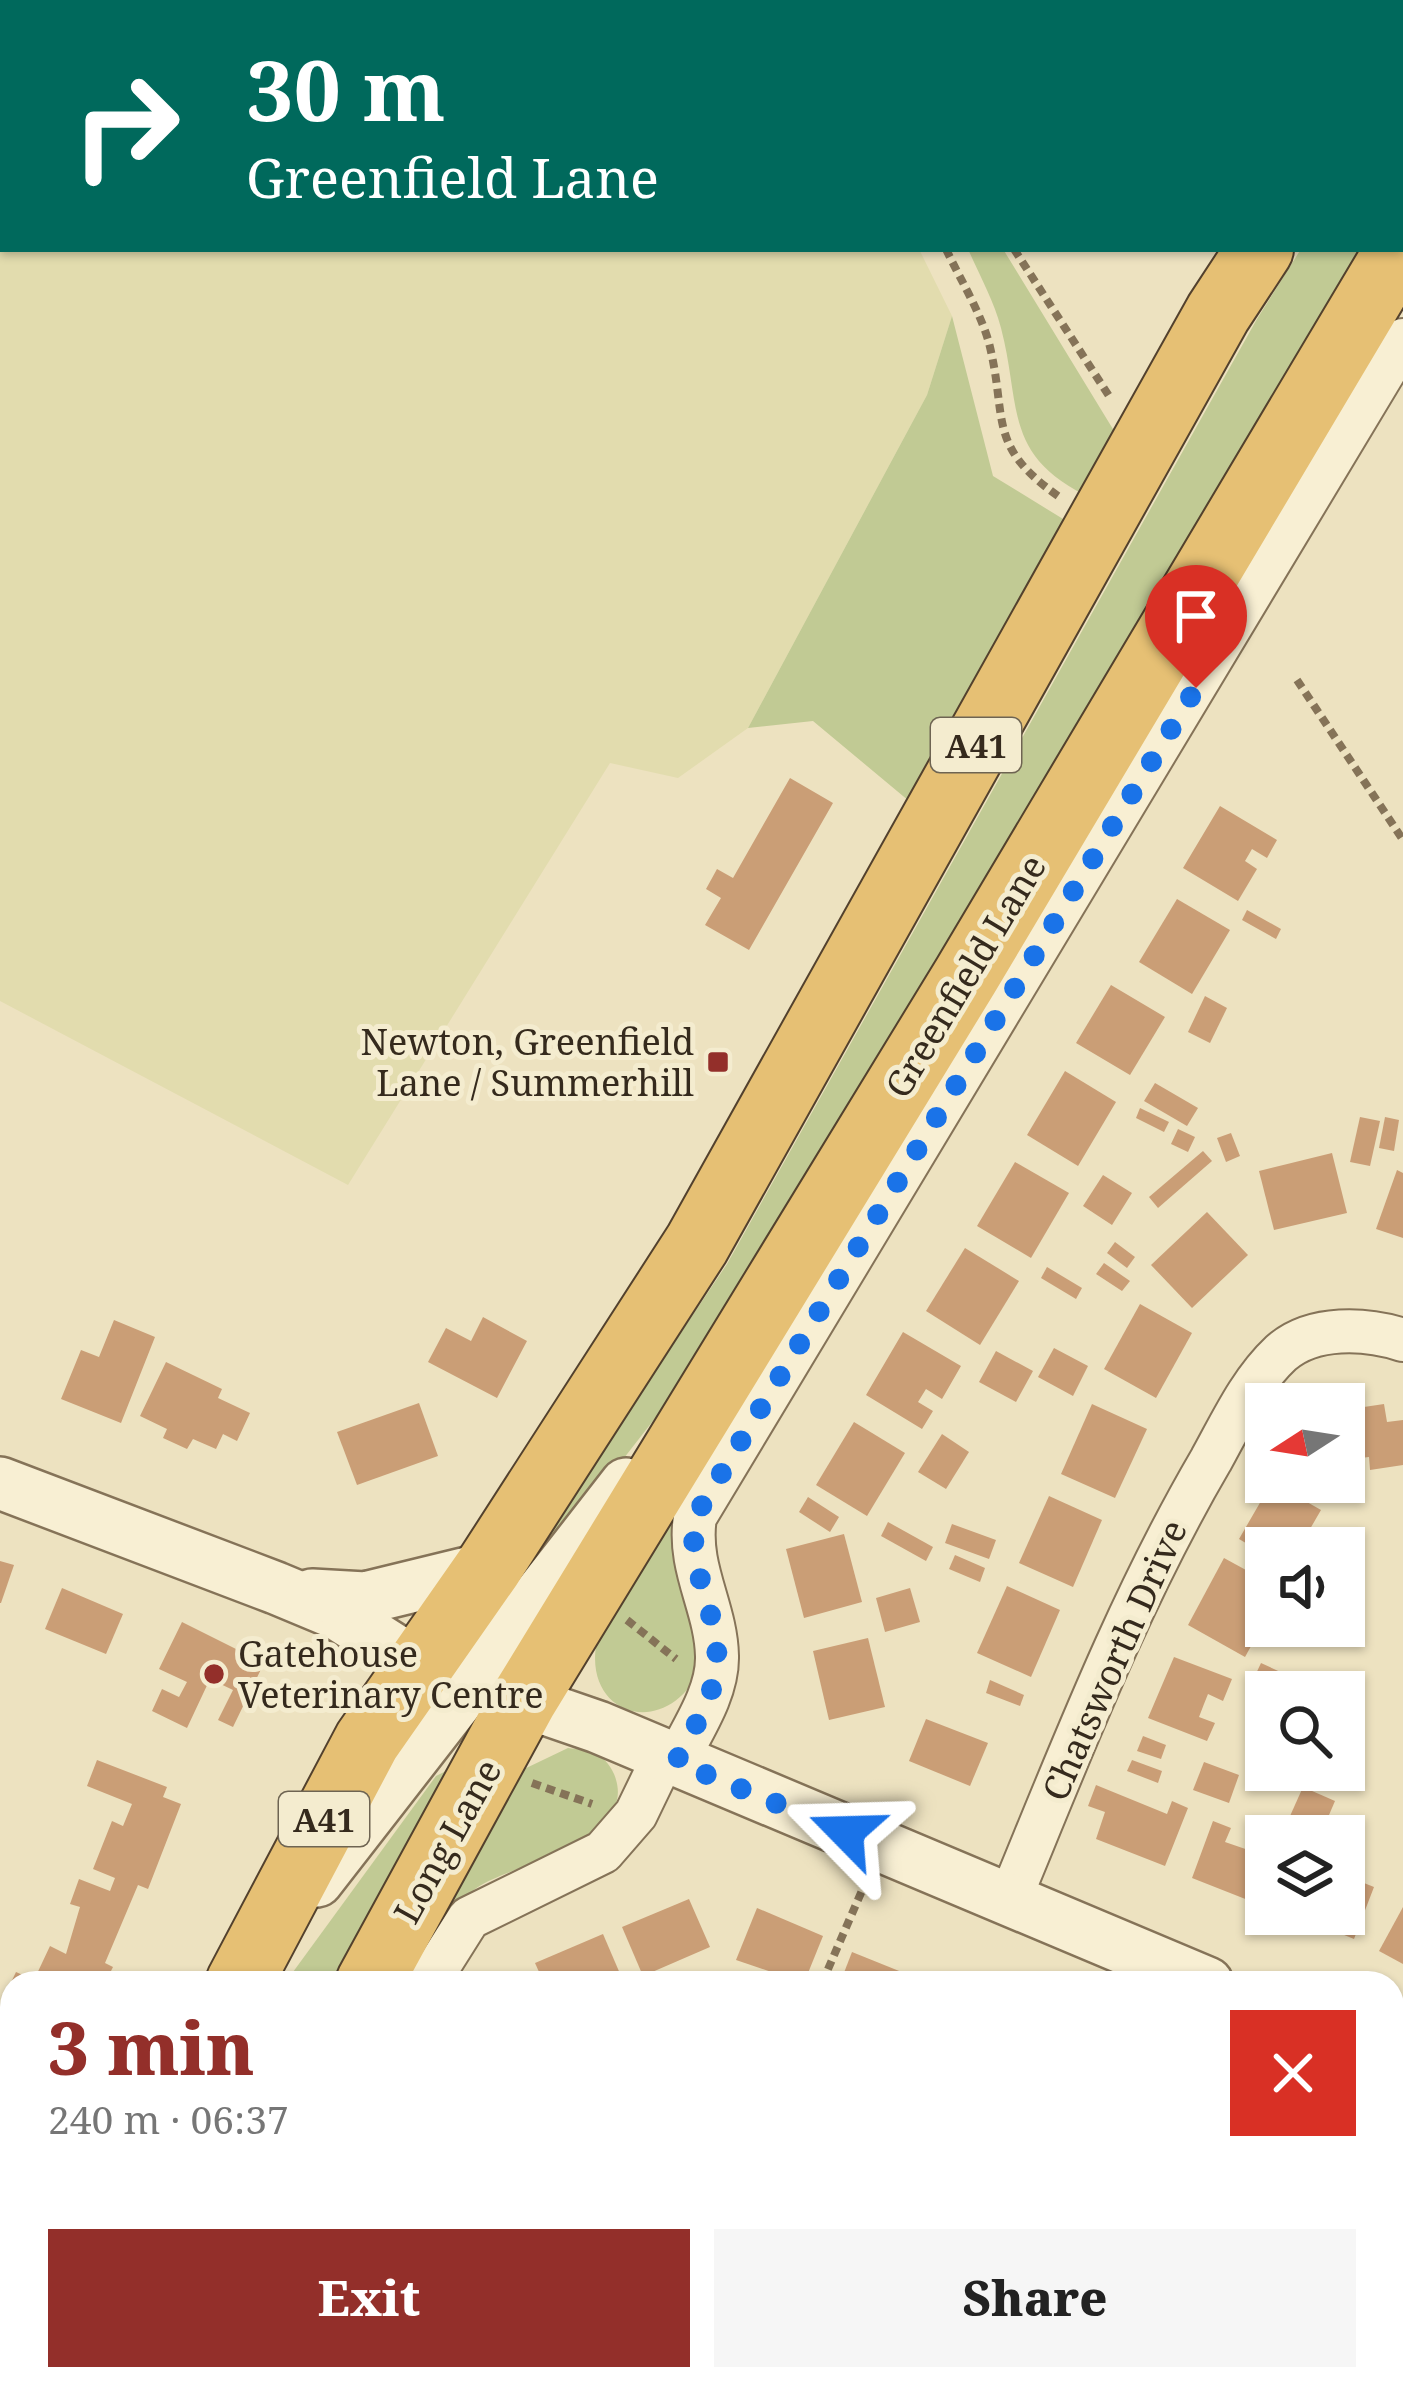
<!DOCTYPE html>
<html lang="en">
<head>
<meta charset="utf-8">
<style>
  :root { --surface:#fff; --page:#f6f6f6; --text:#222; --muted:#767676; --accent:#932f2a }
  body { margin:0; font-family:"Noto Serif",serif; background:var(--page); color:var(--text); height:100vh; display:flex; flex-direction:column; font-size:45px; white-space:nowrap }
  * { box-sizing:border-box; margin:0 }
  p { font-size:39px; color:var(--muted) }
  .icon { flex:none; width:66px; height:66px; fill:none; stroke:currentColor; stroke-width:2; stroke-linecap:round; stroke-linejoin:round }
  .map { position:relative; flex:1; overflow:hidden }
  .drawer { position:absolute; left:0px; top:1971px; width:1404px; height:420px; display:flex; flex-direction:column; background:var(--surface); border-radius:36px 36px 0 0; box-shadow:0 3px 9px #0004 }
  .drawer>* { flex:none }
  .banner { position:absolute; left:0px; top:0px; width:1404px; height:252px; box-shadow:0 3px 9px #0004; background:#00695c; color:#fff; overflow:hidden }
  .needle { width:78px; rotate:258deg }
  .buttons { position:absolute; left:1245px; top:1383px; display:grid; gap:24px }
  .buttons a { display:grid; place-items:center; width:120px; height:120px; border-radius:0px; background:var(--surface); box-shadow:0 3px 9px #0004; font-size:60px }
  .pin { position:absolute; display:grid; place-items:center; width:102px; height:102px; color:#fff; margin:-123px -51px; border-radius:50% 50% 50% 0; rotate:-45deg; box-shadow:0 0 12px #0007 }
  .pin .icon { rotate:45deg }
  .me { position:absolute; width:132px; margin:-66px; rotate:292deg; stroke-linejoin:round; filter:drop-shadow(0 0 9px #0008) }
  .turn { display:flex; align-items:center; gap:42px; height:252px; padding:0 48px; font-size:54px }
  .turn .icon { width:156px; height:156px; stroke-width:2.5 }
  .turn b { display:block; font-size:84px; line-height:102px }
  .round { display:grid; place-items:center; flex:none; width:126px; height:126px; border-radius:0px; background:var(--page) }
  .summary { display:flex; align-items:center; justify-content:space-between; height:204px; padding:0 48px }
  h1 { font-size:72px; font-weight:800; line-height:90px; color:var(--accent) }
  .cta { display:flex; gap:24px; margin-top:auto; padding:24px 48px }
  .cta a { flex:1; height:138px; border-radius:0px; background:var(--accent); color:#fff; font-size:48px; font-weight:800; line-height:138px; text-align:center }
  .cta a+a { background:var(--page); color:var(--text) }
  .map>svg:first-child { display:block }
</style>
</head>
<body>
<div class="map">
<svg width="1403" height="2391" viewBox="0 0 1403 2391">
  <rect width="100%" height="100%" fill="#ede2c0"/>
  <!-- farmland -->
  <polygon fill="#e2dcae" points="0,0 791,0 3,3 3,249 919,249 952,316 927,395 748,728 678,778 610,763 348,1185 0,1001"/>
  <!-- green -->
  <g fill="#c1ca94">
    <path d="M968,249H1003L1119,439L1085,495C1003,454 1021,404 1001,328C994,301 979,274 968,249Z"/>
    <polygon points="1301,249 1382,249 688,1376 553,1549 541,1541 727,1264 1257,319"/>
    <polygon points="952,316 993,476 1068,522 909,801 813,721 748,728 927,395"/>
    <path d="M666,1520L675,1527L672,1547L703,1664C668,1744 581,1716 597,1641Z"/>
    <path d="M568,1748C588,1750 605,1753 614,1774C641,1839 520,1863 483,1884C464,1894 451,1916 438,1933L430,1928L520,1771Z"/>
    <polygon points="446,1771 448,1780 348,1983 285,1983 436,1776"/>
  </g>
  <g fill="none" stroke-linecap="round" stroke-linejoin="round">
    <!-- stream -->
    <polyline stroke="#6a8c86" stroke-width="12" points="0,156 3,157"/>
  </g>
  <!-- building -->
  <g fill="#ca9e76">
    <polygon points="790,778 833,803 749,950 705,925 721,898 706,889 717,869 733,878"/>
    <polygon points="1220,806 1277,840 1267,858 1252,849 1245,861 1257,869 1238,901 1183,868"/>
    <polygon points="1177,899 1230,930 1192,994 1139,962"/>
    <polygon points="1247,910 1281,929 1276,939 1242,920"/>
    <polygon points="1111,985 1165,1017 1130,1075 1076,1043"/>
    <polygon points="1205,996 1227,1008 1210,1043 1188,1032"/>
    <polygon points="1065,1071 1116,1102 1078,1166 1027,1135"/>
    <polygon points="1155,1083 1198,1108 1187,1126 1144,1101"/>
    <polygon points="1140,1108 1169,1122 1164,1132 1136,1118"/>
    <polygon points="1360,1117 1380,1121 1370,1166 1350,1162"/>
    <polygon points="1385,1117 1399,1120 1394,1151 1379,1148"/>
    <polygon points="1178,1129 1195,1137 1188,1152 1171,1144"/>
    <polygon points="1231,1133 1240,1156 1226,1162 1217,1138"/>
    <polygon points="1203,1151 1212,1161 1158,1208 1149,1197"/>
    <polygon points="1332,1153 1347,1213 1274,1230 1259,1171"/>
    <polygon points="1015,1162 1069,1193 1031,1258 977,1226"/>
    <polygon points="1397,1170 1403,1173 1403,1238 1376,1229"/>
    <polygon points="1103,1175 1132,1193 1112,1225 1083,1206"/>
    <polygon points="1207,1212 1248,1255 1192,1308 1151,1265"/>
    <polygon points="1115,1242 1135,1257 1127,1268 1107,1253"/>
    <polygon points="965,1248 1019,1281 980,1345 926,1311"/>
    <polygon points="1104,1263 1130,1281 1122,1291 1096,1274"/>
    <polygon points="1047,1267 1082,1288 1076,1299 1041,1278"/>
    <polygon points="1140,1304 1192,1333 1156,1398 1104,1369"/>
    <polygon points="483,1317 527,1341 497,1398 428,1362 446,1328 471,1341"/>
    <polygon points="114,1320 155,1337 121,1423 61,1399 81,1350 99,1357"/>
    <polygon points="903,1332 961,1366 942,1399 926,1389 918,1402 933,1411 922,1429 866,1395"/>
    <polygon points="1054,1348 1088,1366 1073,1396 1038,1377"/>
    <polygon points="996,1351 1033,1371 1016,1402 979,1382"/>
    <polygon points="166,1362 222,1389 218,1398 250,1413 237,1441 223,1434 216,1449 193,1439 187,1449 163,1438 167,1429 140,1416"/>
    <polygon points="419,1403 438,1456 357,1485 337,1432"/>
    <polygon points="1092,1404 1147,1429 1115,1498 1061,1474"/>
    <polygon points="1384,1404 1387,1422 1403,1420 1403,1465 1370,1470 1369,1457 1344,1460 1344,1410"/>
    <polygon points="854,1422 905,1453 867,1516 816,1485"/>
    <polygon points="942,1434 969,1452 946,1489 918,1472"/>
    <polygon points="1272,1482 1321,1510 1299,1548 1266,1548 1266,1555 1239,1539"/>
    <polygon points="1049,1496 1102,1520 1073,1587 1019,1563"/>
    <polygon points="808,1497 839,1517 830,1532 799,1512"/>
    <polygon points="888,1522 933,1547 926,1561 881,1536"/>
    <polygon points="952,1524 996,1540 989,1559 945,1543"/>
    <polygon points="844,1534 862,1602 804,1618 786,1549"/>
    <polygon points="955,1555 985,1568 980,1582 949,1569"/>
    <polygon points="1224,1558 1266,1581 1266,1619 1245,1657 1188,1625"/>
    <polygon points="0,1561 14,1565 1,1603 0,1603"/>
    <polygon points="1007,1586 1060,1610 1031,1677 977,1653"/>
    <polygon points="62,1588 123,1614 106,1654 45,1629"/>
    <polygon points="910,1588 920,1622 885,1632 876,1598"/>
    <polygon points="182,1622 264,1663 233,1727 218,1720 233,1690 210,1679 187,1728 152,1711 162,1689 179,1697 187,1682 159,1669"/>
    <polygon points="868,1638 885,1707 829,1720 813,1651"/>
    <polygon points="1174,1657 1232,1679 1223,1701 1208,1694 1204,1704 1199,1717 1215,1723 1207,1741 1148,1718"/>
    <polygon points="1261,1663 1287,1675 1279,1692 1266,1692 1266,1706 1245,1697"/>
    <polygon points="990,1680 1024,1695 1020,1706 986,1693"/>
    <polygon points="926,1719 988,1743 970,1786 909,1761"/>
    <polygon points="1143,1736 1166,1745 1161,1759 1137,1751"/>
    <polygon points="97,1760 167,1787 163,1797 181,1804 148,1889 138,1885 105,1963 113,1967 105,1983 12,1983 12,2001 4,1997 16,1972 34,1980 50,1946 66,1954 80,1907 70,1904 79,1879 110,1891 115,1878 93,1869 112,1821 123,1826 132,1804 87,1786"/>
    <polygon points="1132,1760 1162,1771 1158,1783 1127,1771"/>
    <polygon points="1204,1762 1239,1775 1229,1803 1193,1790"/>
    <polygon points="1096,1785 1167,1814 1172,1801 1188,1808 1165,1866 1096,1839 1105,1812 1088,1806"/>
    <polygon points="1303,1787 1335,1801 1320,1836 1286,1825"/>
    <polygon points="1213,1821 1231,1828 1225,1842 1260,1854 1266,1839 1266,1884 1258,1904 1192,1878"/>
    <polygon points="1344,1875 1374,1887 1354,1939 1293,1914 1344,1914"/>
    <polygon points="689,1899 710,1947 643,1976 622,1927"/>
    <polygon points="1403,1907 1403,1964 1379,1951"/>
    <polygon points="757,1908 823,1936 804,1983 736,1960"/>
    <polygon points="603,1934 624,1983 544,1983 535,1963"/>
    <polygon points="852,1952 919,1979 917,1983 840,1983"/>
    <polygon points="0,2105 12,2109 12,2160 0,2156"/>
    <polygon points="1392,2247 1403,2256 1403,2344 1392,2334"/>
    <polygon points="307,2379 321,2379 346,2391 302,2391"/>
    <polygon points="849,2379 898,2379 919,2391 842,2391"/>
    <polygon points="1060,2379 1125,2379 1119,2391 1054,2391"/>
    <polygon points="1204,2379 1287,2379 1281,2391 1228,2391"/>
  </g>
  <g fill="none" stroke-linecap="round" stroke-linejoin="round">
    <defs>
      <polyline id="service" points="1187,0 1189,3"/>
      <g id="minor">
        <path d="M676,1762C692,1730 718,1693 717,1656C716,1607 687,1568 695,1517L1403,340"/>
        <path d="M1009,1901C1071,1751 1129,1600 1211,1460C1231,1424 1250,1382 1281,1353C1313,1325 1366,1328 1403,1340"/>
        <polyline points="428,1983 469,1918 603,1852 636,1814 664,1756"/>
        <polyline points="1392,2142 1400,2127"/>
        <polyline points="224,2391 229,2379"/>
        <polyline points="763,2391 771,2379"/>
      </g>
      <g id="tertiary">
        <polyline points="0,1483 276,1588 336,1613 418,1665 598,1727 1207,1983"/>
        <polyline points="312,1595 365,1598 488,1568"/>
        <polyline points="317,1881 626,1484"/>
        <polyline points="1392,2060 1403,2065"/>
      </g>
      <g id="trunk">
        <polyline points="1401,50 1403,47"/>
        <polyline points="239,1983 367,1741 488,1568 697,1244 1218,313 1260,249"/>
        <polyline points="369,1983 524,1699 966,976 1399,249"/>
        <polyline points="53,2391 59,2379"/>
        <polyline points="176,2391 182,2379"/>
      </g>
    </defs>
    <!-- service casing -->
    <use href="#service" stroke="#857358" stroke-width="26"/>
    <!-- minor casing -->
    <use href="#minor" stroke="#857358" stroke-width="46"/>
    <!-- tertiary casing -->
    <use href="#tertiary" stroke="#857358" stroke-width="56"/>
    <!-- trunk casing -->
    <use href="#trunk" stroke="#53412d" stroke-width="70"/>
    <!-- path -->
    <g stroke="#857358" stroke-width="8" stroke-dasharray="9 6" stroke-linecap="butt">
      <polyline points="845,0 845,3"/>
      <polyline points="852,0 854,3"/>
      <path d="M946,249C960,279 980,311 989,343C1008,419 986,445 1058,496"/>
      <polyline points="1014,249 1111,399"/>
      <polyline points="1297,680 1403,840"/>
      <polyline points="627,1620 676,1659"/>
      <polyline points="532,1783 592,1804"/>
      <polyline points="822,1983 864,1886"/>
    </g>
    <!-- service -->
    <use href="#service" stroke="#f8efd3" stroke-width="21"/>
    <!-- minor -->
    <use href="#minor" stroke="#f8efd3" stroke-width="42"/>
    <!-- tertiary -->
    <use href="#tertiary" stroke="#f8efd3" stroke-width="51"/>
    <!-- trunk -->
    <use href="#trunk" stroke="#e6c074" stroke-width="66"/>
  </g>
  <g fill="none" stroke-linecap="round" stroke-linejoin="round">
    <!-- route -->
    <path stroke="#1a73e8" stroke-width="21" stroke-dasharray="0 37.8" d="M846,1832L676,1762C692,1730 718,1693 717,1656C716,1607 687,1568 695,1517L1196,688"/>
  </g>
  <!-- markers -->
  <g fill="#932f2a" stroke="#f4eccf" stroke-width="4.5">
    <rect x="706" y="1050" width="24" height="24" rx="6"/>
    <circle cx="214" cy="1674" r="12"/>
  </g>
  <g text-anchor="middle" dominant-baseline="central" stroke-width="10" stroke-linejoin="round" paint-order="stroke">
    <!-- shield labels -->
    <g fill="#f4eccf" stroke="#6e6452" stroke-width="3">
      <rect x="931" y="718" width="90" height="54" rx="9"/>
      <rect x="279" y="1792" width="90" height="54" rx="9"/>
    </g>
    <g font-size="33" font-weight="bold" fill="#352a1d">
      <text x="976" y="745">A41</text>
      <text x="324" y="1819">A41</text>
    </g>
    <!-- street labels -->
    <g font-size="36" fill="#352a1d" stroke="#f4eccf">
      <text transform="translate(965 976) rotate(-59)">Greenfield Lane</text>
      <text transform="translate(1114 1660) rotate(-66)">Chatsworth Drive</text>
      <text transform="translate(447 1841) rotate(-61)">Long Lane</text>
    </g>
    <!-- poi labels -->
    <g font-size="36" fill="#352a1d" stroke="#f4eccf" text-anchor="end">
      <text x="694" y="1041">Newton, Greenfield<tspan x="694" dy="41">Lane / Summerhill</tspan></text>
      <text x="238" y="1653" text-anchor="start">Gatehouse<tspan x="238" dy="41">Veterinary Centre</tspan></text>
    </g>
  </g>
</svg>
<div class="buttons">
<a><svg class="needle" viewBox="-14 -14 28 28"><path d="M0-13l5 13h-10z" fill="#e53935"/><path d="M0 13l5-13h-10z" fill="#767676"/></svg></a>
<a><svg class="icon" aria-label="sound" viewBox="0 0 24 24"><path d="M4 9h4l5-4v14l-5-4H4zM17 9q2 3 0 6"/></svg></a>
<a><svg class="icon" aria-label="search" viewBox="0 0 24 24"><circle cx="10" cy="10" r="6"/><path d="M15 15l6 6"/></svg></a>
<a><svg class="icon" aria-label="layers" viewBox="0 0 24 24"><path d="M12 4l9 5-9 5-9-5zM3 14l9 5 9-5"/></svg></a>
</div>
<div class="pin" style="left:1196px;top:688px;background:#d93025"><svg class="icon" aria-label="arrive" viewBox="0 0 24 24"><path d="M6 21V4h12l-3 4 3 4H6"/></svg></div>
<svg class="me" style="left:846px;top:1832px" viewBox="-20 -20 40 40"><path d="M0-17L14 15 0 8-14 15z" fill="#1a73e8" stroke="#fff" stroke-width="4"/></svg>
<div class="banner">
<div class="turn"><svg class="icon" aria-label="right" viewBox="0 0 24 24"><path d="M7 20v-9h11M14 6l5 5-5 5"/></svg><div><b>30 m</b>Greenfield Lane</div></div>
</div>
<section class="drawer">
<div class="summary"><div><h1>3 min</h1><p>240 m · 06:37</p></div><a class="round" style="background:#d93025;color:#fff"><svg class="icon" aria-label="close" viewBox="0 0 24 24"><path d="M6 6l12 12M18 6L6 18"/></svg></a></div>
<div class="cta"><a>Exit</a><a>Share</a></div>
</section>
</div>
</body>
</html>
